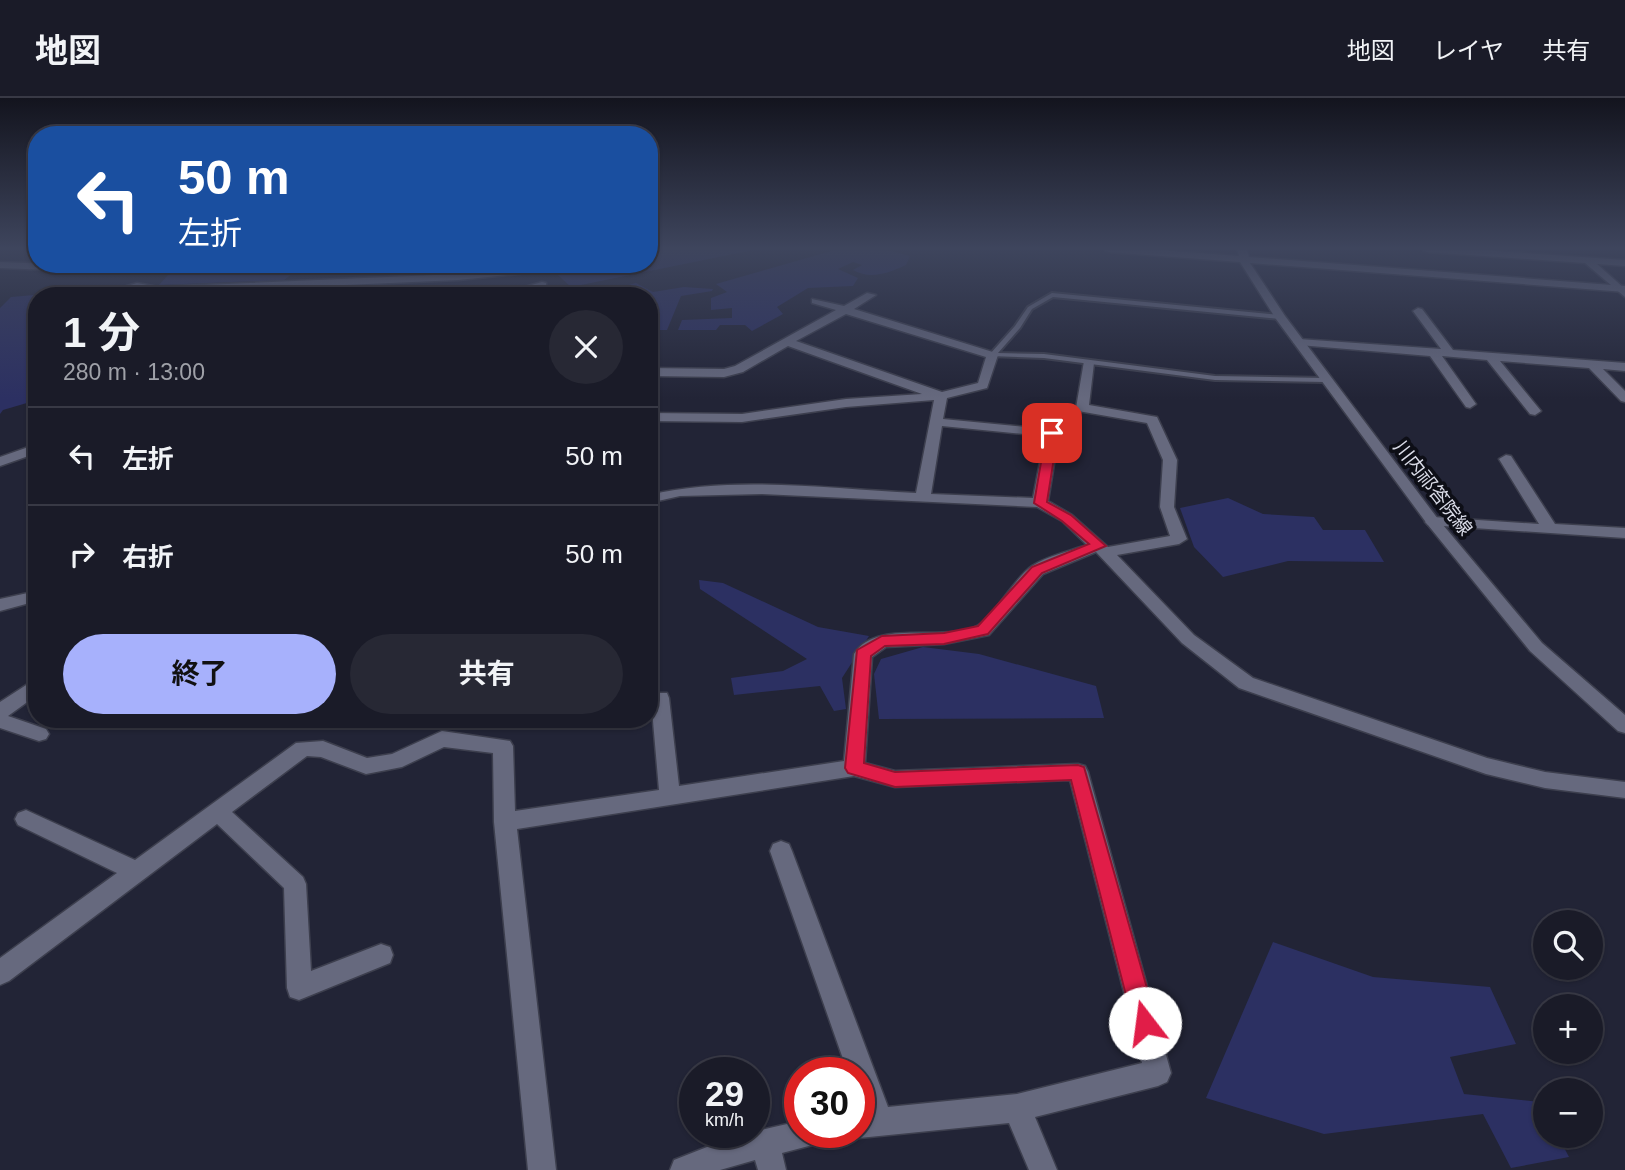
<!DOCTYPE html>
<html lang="ja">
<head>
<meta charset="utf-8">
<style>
  :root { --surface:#1a1b28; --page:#272834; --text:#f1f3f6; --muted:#9fa1a8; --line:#383945; --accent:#a7b1fc }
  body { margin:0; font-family:Helvetica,"Noto Sans JP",sans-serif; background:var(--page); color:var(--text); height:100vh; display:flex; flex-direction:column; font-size:26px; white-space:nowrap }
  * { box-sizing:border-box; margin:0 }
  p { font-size:23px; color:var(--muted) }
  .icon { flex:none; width:38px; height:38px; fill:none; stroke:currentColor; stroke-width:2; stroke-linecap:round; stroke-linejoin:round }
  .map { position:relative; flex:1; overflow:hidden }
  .details { position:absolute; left:28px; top:189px; width:630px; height:441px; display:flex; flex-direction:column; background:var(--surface); border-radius:28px; box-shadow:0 2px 5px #0004,0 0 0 2px var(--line) }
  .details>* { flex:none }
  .guide { position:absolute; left:28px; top:28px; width:630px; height:147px; border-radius:28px; box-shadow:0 2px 5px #0004,0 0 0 2px var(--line); background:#1a4fa0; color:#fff; overflow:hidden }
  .controls { position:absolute; left:1533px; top:812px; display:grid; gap:14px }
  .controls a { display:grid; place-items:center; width:70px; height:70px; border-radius:50%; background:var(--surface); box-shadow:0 2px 5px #0004,0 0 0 2px var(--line); font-size:35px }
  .speed { position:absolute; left:679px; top:959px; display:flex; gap:14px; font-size:35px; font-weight:700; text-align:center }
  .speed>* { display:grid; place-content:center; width:91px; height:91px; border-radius:50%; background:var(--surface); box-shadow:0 2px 5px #0004,0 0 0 2px var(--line); line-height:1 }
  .speed small { font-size:18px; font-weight:400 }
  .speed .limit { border:10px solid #d22; background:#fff; color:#111 }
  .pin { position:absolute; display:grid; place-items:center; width:60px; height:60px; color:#fff; margin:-30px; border-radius:14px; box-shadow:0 4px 10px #0006 }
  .me { position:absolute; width:77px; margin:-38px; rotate:345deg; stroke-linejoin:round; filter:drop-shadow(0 0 5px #0008) }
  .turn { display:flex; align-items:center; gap:24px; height:147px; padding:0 35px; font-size:32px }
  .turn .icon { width:91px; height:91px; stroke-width:2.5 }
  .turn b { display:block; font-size:49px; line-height:60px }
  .round { display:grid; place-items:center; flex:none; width:74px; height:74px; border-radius:37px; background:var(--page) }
  .overview { display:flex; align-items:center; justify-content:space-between; height:119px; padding:0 35px }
  h1 { font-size:42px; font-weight:700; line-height:52px }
  .primary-button { display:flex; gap:14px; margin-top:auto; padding:14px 35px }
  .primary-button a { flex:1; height:80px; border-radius:42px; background:var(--accent); color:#111; font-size:28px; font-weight:700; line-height:80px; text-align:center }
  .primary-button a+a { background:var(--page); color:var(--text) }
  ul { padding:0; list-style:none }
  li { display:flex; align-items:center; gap:21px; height:98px; padding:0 35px; border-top:2px solid var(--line) }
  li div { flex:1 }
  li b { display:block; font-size:26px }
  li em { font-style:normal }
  header { display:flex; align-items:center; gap:42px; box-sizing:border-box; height:98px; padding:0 35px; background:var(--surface); border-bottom:2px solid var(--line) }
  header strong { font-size:33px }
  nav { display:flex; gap:38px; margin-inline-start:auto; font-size:24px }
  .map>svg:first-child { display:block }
</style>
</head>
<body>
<header>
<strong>地図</strong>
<nav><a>地図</a><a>レイヤ</a><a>共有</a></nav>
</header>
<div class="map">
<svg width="1625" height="1072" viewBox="0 0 1625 1072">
  <rect width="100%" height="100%" fill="#222436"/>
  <!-- green -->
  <g fill="#2c3062">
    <polygon points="649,151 758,151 571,189 558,177 568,166 649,166"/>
    <path d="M835,152H887L910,158L906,167C888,175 871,182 853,172L862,167L853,164L838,171L858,180L853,188L808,190L777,209L783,216L752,233L745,227H720L716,232H678L682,222L732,220V210L711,212V200L727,194L716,186Z"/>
    <polygon points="178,166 305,166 284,182 159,187"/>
    <polygon points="636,185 653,194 684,189 713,191 712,193 681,198 667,232 649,232 649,198 587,198"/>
    <polygon points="114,190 37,198 29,203 37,205 37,302 3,312 0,316 0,210 11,199"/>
    <polygon points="1228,400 1263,416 1314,419 1323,432 1365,432 1384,464 1288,463 1223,479 1194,449 1180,410"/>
    <polygon points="699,482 723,485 818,529 869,538 842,580 846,611 834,613 820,588 734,597 731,580 783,573 807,561 700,491"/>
    <polygon points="923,549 979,556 1096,588 1104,620 879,621 874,576 881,561"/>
    <polygon points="1273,844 1373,879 1490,889 1516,946 1450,959 1464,996 1540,1004 1545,1014 1545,1038 1558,1038 1569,1059 1511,1070 1483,1016 1324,1036 1206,1000"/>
  </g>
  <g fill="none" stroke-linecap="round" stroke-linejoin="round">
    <defs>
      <polygon id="lane" points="1052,195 1280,217 1283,219 1280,221 1053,199 1032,211 1020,230 998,255 1044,256 1215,278 1326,280 1330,282 1326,284 1215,282 1044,260 990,258 990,256 1015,228 1028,209"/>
      <g id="street">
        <polygon points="1421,151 1468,151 1625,162 1625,168 1597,166 1625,191 1625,199 1585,165 1426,154"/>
        <polygon points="0,164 76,167 81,170 76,173 0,170"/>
        <polygon points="555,167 558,168 558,172 458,182 161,195 145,198 150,193 137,191 119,195 114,192 137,185 158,189 458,176"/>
        <polygon points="542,184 546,185 546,189 511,198 493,198"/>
        <path d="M867,195L876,197L854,211L996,255L998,257L987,290L947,300L943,321L1057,332L1059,335L1048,403L1072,417L1108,449L1170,438L1160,409L1163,362L1147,325L1078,313L1076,310L1084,263L1094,265L1089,307L1157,319L1177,362L1174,409L1187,441L1179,446L1117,457L1194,537L1253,580L1487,660L1545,674L1625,684V700L1545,690L1486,676L1239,590L1182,545L1096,454L1043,476L989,537L944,546L886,549L872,559L865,665L895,673L1078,666L1085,668L1088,674L1171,975L1167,984L1158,988L1035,1019L1057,1072H1029L1009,1025L859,1040L849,1036L859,1034V1012H862L859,975H848L770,753L773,746L781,743L789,746L792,753L888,1009L1017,996L1142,965L1070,682L895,689L854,678L517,731L556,1072H528L494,724L493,655L444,649L402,669L366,676L321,659L307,658L232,714L303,779L306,786L311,873L381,846L390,849L393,857L390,865L299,902L290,899L287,890L284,790L217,726L9,883L0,887V860L117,775L18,727L15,721L18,715L26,712L135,762L296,645L323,643L367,660L392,656L442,633L510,643L513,648L515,713L659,692L651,600L653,595H667L669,600L679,688L844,663L854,556C876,520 944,545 977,528C993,520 1015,479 1032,468C1047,458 1070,453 1087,447L1062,423L1037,409L762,396L680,398L649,405V397C735,377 829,391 916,395L934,302L846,309L742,324L649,323V315L742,316L846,301L922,296L788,248L743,274L724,279L649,278V270L724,271L735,268L836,212L812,205V201L844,208ZM846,216L986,259L978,285L942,294L796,243ZM942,328L1045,338L1033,400L931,396Z"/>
        <polygon points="1418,210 1422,211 1453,252 1625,265 1625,273 1603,271 1625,293 1625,304 1621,303 1589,270 1500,263 1541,313 1535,317 1530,316 1487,262 1442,258 1476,306 1470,310 1466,309 1430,258 1299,247 1293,244 1299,241 1441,251 1413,213"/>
        <polygon points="37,346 37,355 0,368 0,359"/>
        <polygon points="1506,357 1511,358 1555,426 1625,430 1625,440 1428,427 1425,424 1428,421 1433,419 1539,426 1499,361"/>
        <polygon points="37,493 37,503 0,513 0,501"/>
        <polygon points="37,580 37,597 8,618 46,631 49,636 46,641 39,643 0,630 0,604"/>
        <polygon points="800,1023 800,1034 828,1034 824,1044 782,1055 786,1072 758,1072 755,1062 720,1072 670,1072 674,1062 735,1038"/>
      </g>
      <polygon id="secondary" points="1103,151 1146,151 1239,158 1237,151 1247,151 1249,159 1625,188 1625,194 1250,165 1285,218 1438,421 1542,545 1625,617 1625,635 1618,633 1530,553 1428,427 1276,221 1240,164 1108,154"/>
    </defs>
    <!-- lane casing -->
    <use href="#lane" stroke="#3d3f4e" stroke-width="4"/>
    <!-- street casing -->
    <use href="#street" stroke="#3d3f4e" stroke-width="3"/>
    <!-- secondary casing -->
    <use href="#secondary" stroke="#3d3f4e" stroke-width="3"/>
    <!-- lane -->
    <use href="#lane" fill="#66697e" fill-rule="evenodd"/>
    <!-- street -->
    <use href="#street" fill="#66697e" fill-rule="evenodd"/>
    <!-- secondary -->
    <use href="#secondary" fill="#66697e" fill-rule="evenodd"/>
  </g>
  <!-- sky -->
  <linearGradient id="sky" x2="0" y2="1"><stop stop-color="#13141e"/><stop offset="0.5" stop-color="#3e455d"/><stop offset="1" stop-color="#3e455d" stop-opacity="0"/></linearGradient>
  <rect width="1625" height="301" fill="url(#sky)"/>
  <!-- route -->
  <polygon fill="#e11d48" stroke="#92132f" stroke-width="2" points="1052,331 1058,335 1047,404 1071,417 1106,448 1042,475 988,536 944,546 885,548 871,558 864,665 895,674 1078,667 1084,669 1157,925 1153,933 1145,936 1137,933 1133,925 1071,682 895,689 848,675 845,670 857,552 882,538 944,535 978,528 1032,469 1089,446 1062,423 1034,405 1046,335"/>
  <g text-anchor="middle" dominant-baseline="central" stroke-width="7" stroke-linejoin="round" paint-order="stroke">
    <!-- street labels -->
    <g font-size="19" fill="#dadce8" stroke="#0d0e16">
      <text transform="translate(1433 390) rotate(52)">川内祁答院線</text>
    </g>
  </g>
</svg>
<div class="controls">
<a><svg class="icon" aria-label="search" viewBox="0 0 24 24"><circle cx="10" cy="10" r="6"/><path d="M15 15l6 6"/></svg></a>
<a>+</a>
<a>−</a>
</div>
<div class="speed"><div>29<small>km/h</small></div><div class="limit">30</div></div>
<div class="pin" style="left:1052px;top:335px;background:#d93025"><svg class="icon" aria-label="arrive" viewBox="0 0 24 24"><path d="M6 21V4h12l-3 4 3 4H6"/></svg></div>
<svg class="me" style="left:1145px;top:925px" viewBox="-20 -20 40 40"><circle r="19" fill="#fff"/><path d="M0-13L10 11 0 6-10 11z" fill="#e11d48"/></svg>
<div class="guide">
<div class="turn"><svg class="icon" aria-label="left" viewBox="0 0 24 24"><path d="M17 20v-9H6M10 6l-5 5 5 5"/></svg><div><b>50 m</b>左折</div></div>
</div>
<section class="details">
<div class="overview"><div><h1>1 分</h1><p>280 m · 13:00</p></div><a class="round"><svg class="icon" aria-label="close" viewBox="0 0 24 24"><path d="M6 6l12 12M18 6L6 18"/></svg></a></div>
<ul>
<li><svg class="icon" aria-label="left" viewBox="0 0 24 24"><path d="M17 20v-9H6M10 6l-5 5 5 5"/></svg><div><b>左折</b></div><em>50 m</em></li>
<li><svg class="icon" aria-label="right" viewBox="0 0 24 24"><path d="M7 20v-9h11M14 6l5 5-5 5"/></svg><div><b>右折</b></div><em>50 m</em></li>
</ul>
<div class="primary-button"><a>終了</a><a>共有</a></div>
</section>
</div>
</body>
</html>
